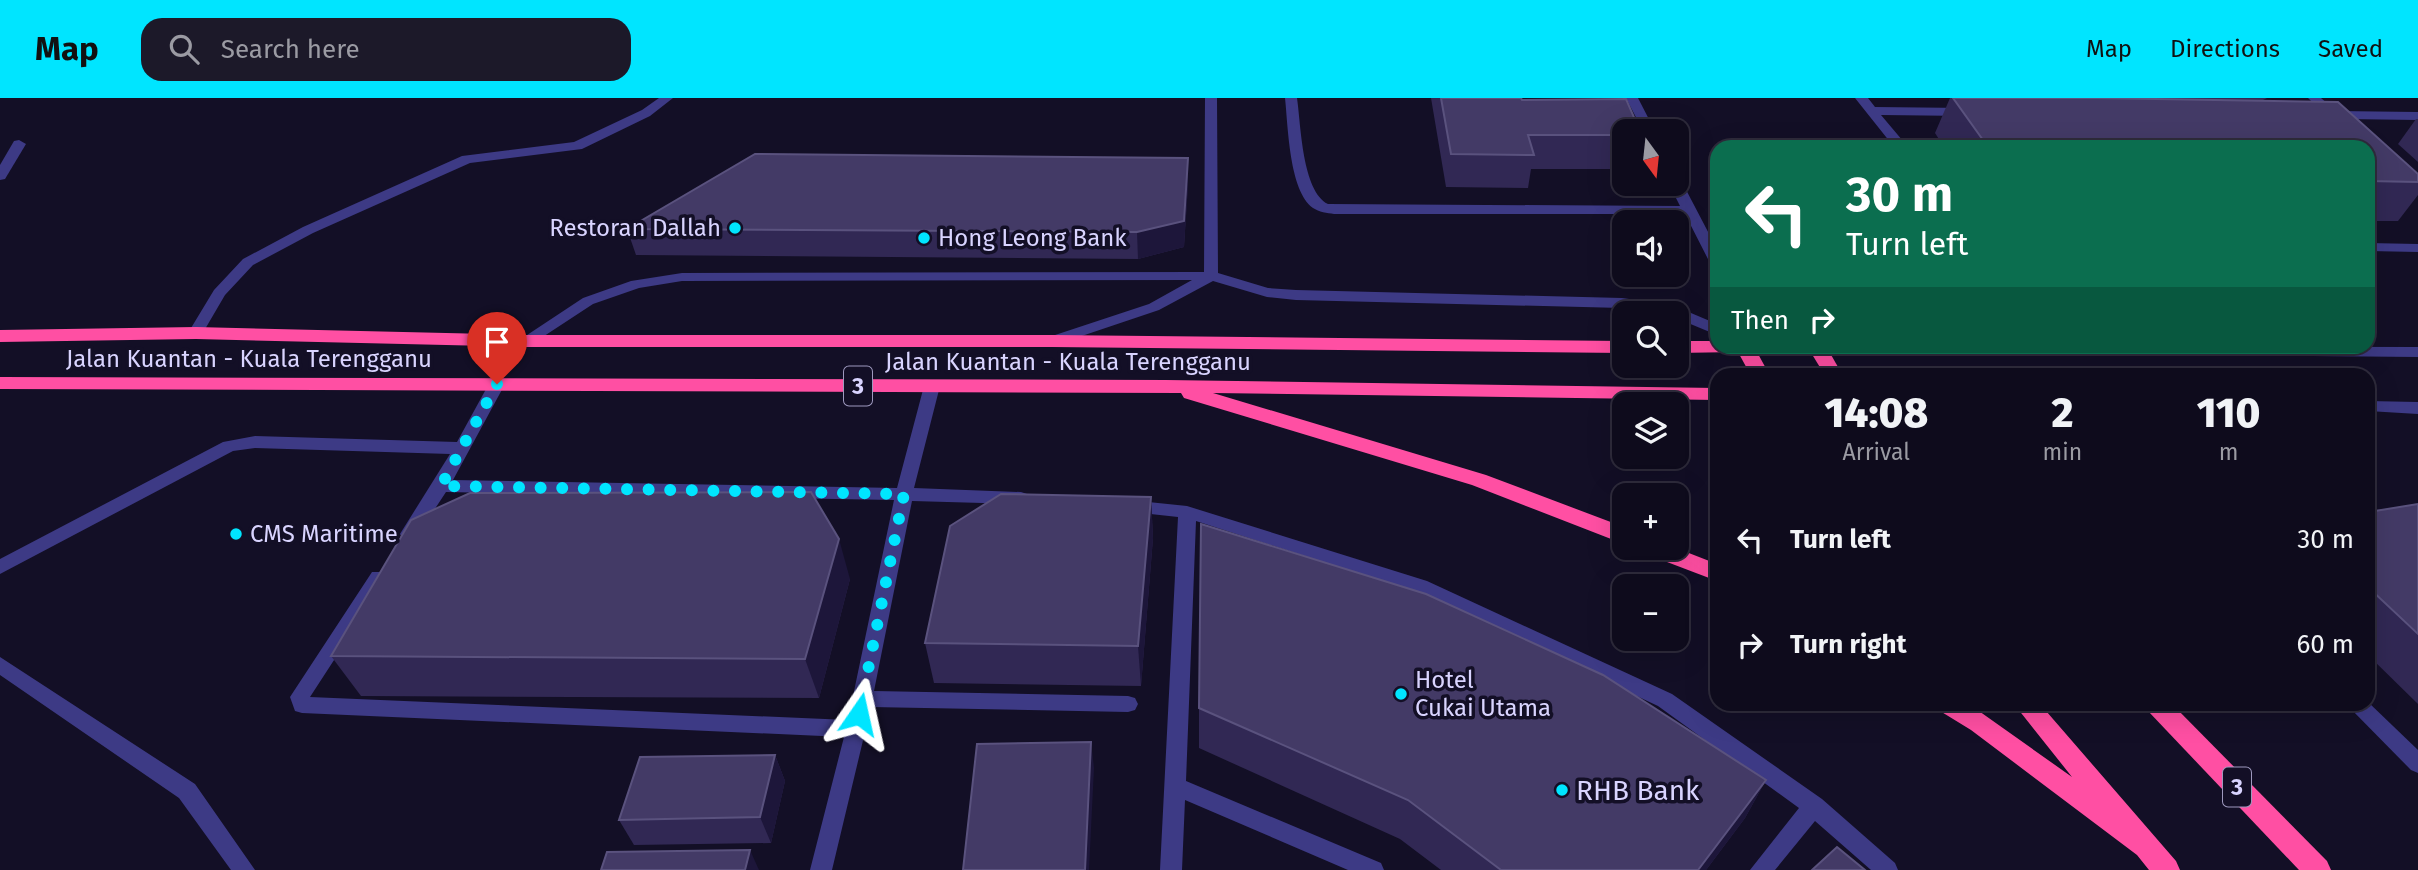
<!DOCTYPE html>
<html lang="en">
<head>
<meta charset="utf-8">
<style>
  :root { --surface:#0e0b1c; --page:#1c1929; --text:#f1f3f6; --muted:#9b9ba3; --line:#2e2b3b; --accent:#00e5ff }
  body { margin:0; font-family:"Fira Sans",sans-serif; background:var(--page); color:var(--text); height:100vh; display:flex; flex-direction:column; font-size:26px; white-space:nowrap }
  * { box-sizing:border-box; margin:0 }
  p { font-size:23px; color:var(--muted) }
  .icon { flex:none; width:38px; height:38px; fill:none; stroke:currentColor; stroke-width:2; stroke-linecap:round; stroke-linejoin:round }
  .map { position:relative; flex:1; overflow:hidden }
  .details { position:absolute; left:1710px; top:270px; width:665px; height:343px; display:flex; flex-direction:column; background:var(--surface); border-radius:21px; box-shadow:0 7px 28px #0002,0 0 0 2px var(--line) }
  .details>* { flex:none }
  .guide { position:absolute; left:1710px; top:42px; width:665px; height:214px; border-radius:21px; box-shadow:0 7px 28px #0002,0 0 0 2px var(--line); background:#0b6e4f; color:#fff; overflow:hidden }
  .needle { width:46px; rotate:165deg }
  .controls { position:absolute; left:1612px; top:21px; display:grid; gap:14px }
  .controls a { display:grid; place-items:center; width:77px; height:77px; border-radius:14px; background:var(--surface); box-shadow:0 7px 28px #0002,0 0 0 2px var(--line); font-size:35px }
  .pin { position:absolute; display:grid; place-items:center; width:60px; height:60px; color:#fff; margin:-72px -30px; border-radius:50% 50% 50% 0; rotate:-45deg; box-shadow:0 0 7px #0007 }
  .pin .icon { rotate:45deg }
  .me { position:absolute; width:77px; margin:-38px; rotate:11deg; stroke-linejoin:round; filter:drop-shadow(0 0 5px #0008) }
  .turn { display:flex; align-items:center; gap:24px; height:147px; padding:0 21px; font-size:32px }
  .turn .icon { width:91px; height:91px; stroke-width:2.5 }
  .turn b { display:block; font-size:49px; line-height:60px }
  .then { display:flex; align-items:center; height:66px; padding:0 21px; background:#0003; gap:14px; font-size:26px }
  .eta { display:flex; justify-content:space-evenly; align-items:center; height:119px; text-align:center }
  .eta b { font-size:42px; font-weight:800; line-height:49px }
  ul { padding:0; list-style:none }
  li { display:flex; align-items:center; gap:21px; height:105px; padding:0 21px }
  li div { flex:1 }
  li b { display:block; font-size:26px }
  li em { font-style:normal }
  header { display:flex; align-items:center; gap:42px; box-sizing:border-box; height:98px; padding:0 35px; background:var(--accent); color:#111 }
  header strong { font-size:33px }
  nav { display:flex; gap:38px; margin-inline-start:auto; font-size:24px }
  .search { width:490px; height:63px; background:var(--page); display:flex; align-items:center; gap:18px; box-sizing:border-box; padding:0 24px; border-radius:21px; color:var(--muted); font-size:26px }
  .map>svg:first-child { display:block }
</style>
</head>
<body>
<header>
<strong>Map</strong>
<div class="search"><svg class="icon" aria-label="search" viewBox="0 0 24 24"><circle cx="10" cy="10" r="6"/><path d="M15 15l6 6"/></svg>Search here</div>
<nav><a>Map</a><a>Directions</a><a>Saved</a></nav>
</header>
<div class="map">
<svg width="2418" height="772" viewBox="0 0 2418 772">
  <rect width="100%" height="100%" fill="#130f26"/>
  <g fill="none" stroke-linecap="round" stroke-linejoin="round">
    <!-- minor -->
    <g fill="#3d3a85" fill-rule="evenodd">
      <polygon points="659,0 673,0 650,18 582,51 470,65 313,135 253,167 225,197 201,238 196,240 188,235 214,192 243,161 303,129 462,58 574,44 642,12"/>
      <polygon points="1205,0 1217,0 1218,175 1268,190 1296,192 1622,200 1672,207 1717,226 1717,237 1676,220 1676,215 1622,210 1296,202 1267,199 1213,183 1159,212 1052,248 1044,243 1046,240 1149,206 1192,182 682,183 639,190 593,206 532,246 526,248 518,243 583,200 631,183 682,175 1204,174"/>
      <path d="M1285,0H1297C1301,27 1302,93 1328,106L1680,108L1669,86H1676V82L1683,86L1717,151V169L1710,165L1685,116H1334C1327,115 1319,114 1313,110C1289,93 1288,27 1285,0Z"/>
      <polygon points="1626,0 1638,0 1655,33 1643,33"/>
      <polygon points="1855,0 1868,0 1875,9 1967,10 1973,14 1967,18 1881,17 1908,49 1894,49"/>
      <polygon points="2308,0 2321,0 2336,13 2418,14 2418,22 2345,21 2373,46 2375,49 2368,53 2368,49 2360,49"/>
      <polygon points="19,42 26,46 5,81 0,82 0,67 14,43"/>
      <polygon points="2368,145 2418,146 2418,154 2368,153"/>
      <polygon points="1822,248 2418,249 2418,259 1830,253"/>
      <polygon points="497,281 505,286 453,382 897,390 924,288 926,284 938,284 940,288 914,390 1021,394 1027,396 1030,400 1027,404 1021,406 912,403 874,593 1128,598 1135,600 1138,606 1135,612 1128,614 871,609 832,772 810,772 844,639 302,615 295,613 290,599 372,474 386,474 388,479 310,599 848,622 894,402 446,394 415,441 403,441 400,436 450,356 255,350 233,353 0,476 0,461 223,344 255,338 457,344 491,282"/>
      <polygon points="2368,303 2418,304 2418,316 2368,313"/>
      <polygon points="1129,402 1187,408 1427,483 1672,596 1822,701 1895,765 1898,772 1871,772 1815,723 1775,772 1750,772 1799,710 1658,608 1413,493 1196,423 1186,683 1381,765 1384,772 1348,772 1185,702 1182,772 1160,772 1178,419 1123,413 1120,408 1123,403"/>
      <polygon points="0,559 195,686 255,772 231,772 179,700 0,577"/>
      <polygon points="2368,604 2418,652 2418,675 2411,672 2346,606"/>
    </g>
    <!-- highway -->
    <g fill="#ff4fa3" fill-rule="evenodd">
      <polygon points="196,229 526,237 1052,237 1624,243 1624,255 1052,249 526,249 196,241 0,244 0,232"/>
      <polygon points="1676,243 1717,243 1717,248 1765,248 1757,254 1769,276 1750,276 1738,254 1676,255"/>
      <polygon points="1807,248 1826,248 1842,276 1824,276"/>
      <polygon points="0,279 1166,282 1717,290 1717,302 1213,295 1486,377 1624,429 1624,446 1472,387 1184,300 1181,295 0,291"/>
      <polygon points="1643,450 1676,450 1717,466 1717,483 1646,456"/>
      <polygon points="1937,606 1969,606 2072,679 2014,606 2040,606 2176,763 2180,772 2149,772 2137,757 1971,632 1940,613"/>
      <polygon points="2145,606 2172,606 2327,763 2331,772 2299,772 2148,613"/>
    </g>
  </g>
  <!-- wall -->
  <g fill="#312854">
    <polygon points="1431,0 1521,0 1522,2 1624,33 1624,71 1531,71 1528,90 1446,89"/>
    <polygon points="1915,0 2267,0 2263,2 2338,4 2418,76 2418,97 2398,123 2368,123 2368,49 1944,49 1935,35 1950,0"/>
    <polygon points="2416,21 2418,21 2418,64 2398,46"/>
    <polygon points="1188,86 1184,149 1138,161 636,157 627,131"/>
    <polygon points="1151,399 1153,440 1141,588 934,585 925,545"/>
    <polygon points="2418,406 2418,606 2368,557 2368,421 2375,413"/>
    <polygon points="850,481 819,600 361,598 331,558"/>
    <polygon points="1199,610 1766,682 1745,720 1706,772 1441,772 1400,741 1199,650"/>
    <polygon points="775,657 785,683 771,745 634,747 619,722"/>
  </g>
  <!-- shaded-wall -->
  <g fill="#1d163a">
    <polygon points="1188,60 1188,86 1184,149 1138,161 1137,134"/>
    <polygon points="1151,399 1153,440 1141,588 1138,548"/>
    <polygon points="839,441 850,481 819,600 805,561"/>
    <polygon points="1091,644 1094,670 1089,772 1085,772"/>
    <polygon points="775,657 785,683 771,745 760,719"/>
    <polygon points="1766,682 1745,720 1706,772 1698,772"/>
    <polygon points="750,752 759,772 745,772"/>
  </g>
  <!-- building -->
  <g fill="#433a66" stroke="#5a527e" stroke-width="2">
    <polygon points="1441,0 1521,0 1522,2 1626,1 1640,33 1624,33 1624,37 1528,37 1534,57 1451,56"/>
    <polygon points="1953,0 2096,0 2338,4 2418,76 2418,84 2368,83 2368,49 1988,49"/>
    <polygon points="755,56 1188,60 1184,123 1137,134 627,131"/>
    <polygon points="811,394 839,441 805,561 331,558 411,422 470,395"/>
    <polygon points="1001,396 1151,399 1138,548 925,545 950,428"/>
    <polygon points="2418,406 2418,536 2368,489 2368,428 2375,413"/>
    <polygon points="1201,426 1426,496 1603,577 1766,682 1698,772 1501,772 1408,702 1199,610"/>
    <polygon points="1091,644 1085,772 963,772 977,646"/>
    <polygon points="775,657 760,719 619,722 640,659"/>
    <polygon points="1837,749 1865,772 1812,772"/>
    <polygon points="750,752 745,772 601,772 607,754"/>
  </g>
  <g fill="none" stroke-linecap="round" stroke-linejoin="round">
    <!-- route -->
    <polyline stroke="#00e5ff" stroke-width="12" stroke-dasharray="0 21.6" points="497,286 441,388 904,396 859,616"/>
  </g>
  <!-- markers -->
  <g fill="#00e5ff" stroke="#130f26" stroke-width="2.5">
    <circle cx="735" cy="130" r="7"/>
    <circle cx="924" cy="140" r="7"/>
    <circle cx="236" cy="436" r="7"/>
    <circle cx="1401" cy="596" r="7"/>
    <circle cx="1562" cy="692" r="7"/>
  </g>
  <g text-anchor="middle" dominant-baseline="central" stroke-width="7" stroke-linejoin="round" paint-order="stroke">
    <!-- shield labels -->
    <g fill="#130f26" stroke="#9e99be" stroke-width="2">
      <rect x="844" y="268.5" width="28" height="39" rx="5"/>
      <rect x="2223" y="669.5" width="28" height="39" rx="5"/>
    </g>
    <g font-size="23" font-weight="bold" fill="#d9d4ff">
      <text x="858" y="288">3</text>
      <text x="2237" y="689">3</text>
    </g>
    <!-- poi labels -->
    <g font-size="24" fill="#d9d4ff" stroke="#130f26" text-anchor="start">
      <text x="721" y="130" text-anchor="end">Restoran Dallah</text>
      <text x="938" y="140">Hong Leong Bank</text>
      <text x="250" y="436">CMS Maritime</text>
      <text x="1415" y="582">Hotel<tspan x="1415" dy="28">Cukai Utama</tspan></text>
    </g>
    <!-- street labels -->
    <g font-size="24" fill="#d9d4ff" stroke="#130f26">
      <text x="249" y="261">Jalan Kuantan - Kuala Terengganu</text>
      <text x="1068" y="264">Jalan Kuantan - Kuala Terengganu</text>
    </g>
    <!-- near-poi labels -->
    <g font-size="28" fill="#d9d4ff" stroke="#130f26" text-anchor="start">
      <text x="1576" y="692">RHB Bank</text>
    </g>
  </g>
</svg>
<div class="controls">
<a><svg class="needle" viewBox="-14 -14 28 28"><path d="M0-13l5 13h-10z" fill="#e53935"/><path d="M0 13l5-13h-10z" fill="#9b9ba3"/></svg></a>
<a><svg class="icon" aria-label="sound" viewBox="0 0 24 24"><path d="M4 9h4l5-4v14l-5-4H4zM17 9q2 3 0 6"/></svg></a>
<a><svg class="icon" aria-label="search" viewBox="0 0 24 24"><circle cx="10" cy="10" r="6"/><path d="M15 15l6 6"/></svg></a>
<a><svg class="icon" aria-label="layers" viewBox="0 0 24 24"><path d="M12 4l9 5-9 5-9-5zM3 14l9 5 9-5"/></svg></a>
<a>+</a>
<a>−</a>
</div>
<div class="pin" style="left:497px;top:286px;background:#d93025"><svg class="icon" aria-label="arrive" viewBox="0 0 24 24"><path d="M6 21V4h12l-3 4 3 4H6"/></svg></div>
<svg class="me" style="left:859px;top:616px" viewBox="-20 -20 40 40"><path d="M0-17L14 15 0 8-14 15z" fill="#00e5ff" stroke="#fff" stroke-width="4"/></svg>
<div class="guide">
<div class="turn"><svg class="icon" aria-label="left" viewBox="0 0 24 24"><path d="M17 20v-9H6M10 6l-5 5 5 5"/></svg><div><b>30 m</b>Turn left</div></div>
<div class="then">Then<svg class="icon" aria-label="right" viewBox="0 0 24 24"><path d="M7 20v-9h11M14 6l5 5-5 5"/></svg></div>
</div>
<section class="details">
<div class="eta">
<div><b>14:08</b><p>Arrival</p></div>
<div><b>2</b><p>min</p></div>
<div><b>110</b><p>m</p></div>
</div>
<ul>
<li><svg class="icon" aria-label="left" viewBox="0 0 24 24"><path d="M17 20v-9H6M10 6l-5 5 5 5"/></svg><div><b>Turn left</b></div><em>30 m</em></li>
<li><svg class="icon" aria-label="right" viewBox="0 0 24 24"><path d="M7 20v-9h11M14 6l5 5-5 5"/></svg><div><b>Turn right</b></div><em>60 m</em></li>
</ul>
</section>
</div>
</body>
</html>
